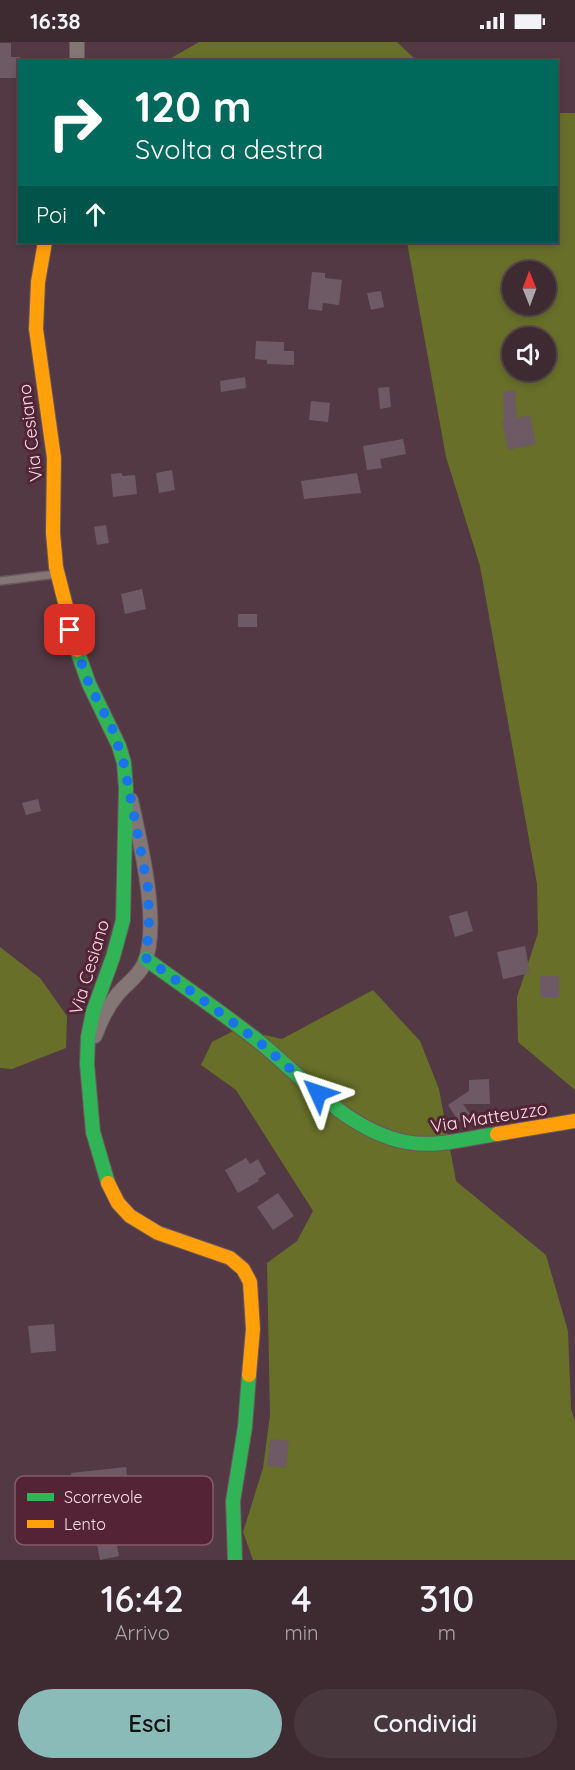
<!DOCTYPE html>
<html lang="it">
<head>
<meta charset="utf-8">
<style>
  :root { --surface:#3e2b32; --page:#49373e; --text:#f1f3f6; --muted:#ada7ac; --line:#57474d; --accent:#8bbbb9 }
  body { margin:0; font-family:Quicksand,sans-serif; background:var(--page); color:var(--text); height:100vh; display:flex; flex-direction:column; font-size:22px; white-space:nowrap }
  * { box-sizing:border-box; margin:0 }
  p { font-size:20px; color:var(--muted) }
  .icon { flex:none; width:33px; height:33px; fill:none; stroke:currentColor; stroke-width:2; stroke-linecap:round; stroke-linejoin:round }
  .map { position:relative; height:1518px; overflow:hidden }
  .side { display:flex; flex-direction:column; background:var(--surface); flex:1 }
  .side>* { flex:none }
  .guide { position:absolute; left:18px; top:18px; width:540px; height:183px; border-radius:0px; box-shadow:0 3px 9px #0003,0 0 0 2px var(--line); background:#00695c; color:#fff; overflow:hidden }
  .needle { width:39px; rotate:359deg }
  .controls { position:absolute; left:502px; top:219px; display:grid; gap:12px }
  .controls a { display:grid; place-items:center; width:54px; height:54px; border-radius:50%; background:var(--surface); box-shadow:0 3px 9px #0003,0 0 0 2px var(--line); font-size:30px }
  .pin { position:absolute; display:grid; place-items:center; width:51px; height:51px; color:#fff; margin:-26px; border-radius:12px; box-shadow:0 3px 9px #0006 }
  .me { position:absolute; width:66px; margin:-33px; rotate:312deg; stroke-linejoin:round; filter:drop-shadow(0 0 4px #0008) }
  .turn { display:flex; align-items:center; gap:21px; height:126px; padding:0 18px; font-size:27px }
  .turn .icon { width:78px; height:78px; stroke-width:2.5 }
  .turn b { display:block; font-size:42px; line-height:51px }
  .then { display:flex; align-items:center; height:57px; padding:0 18px; background:#0003; gap:12px; font-size:22px }
  .eta { display:flex; justify-content:space-evenly; align-items:center; height:102px; text-align:center }
  .eta b { font-size:36px; font-weight:600; line-height:42px }
  .primary-button { display:flex; gap:12px; margin-top:auto; padding:12px 18px }
  .primary-button a { flex:1; height:69px; border-radius:36px; background:var(--accent); color:#111; font-size:24px; font-weight:600; line-height:69px; text-align:center }
  .primary-button a+a { background:var(--page); color:var(--text) }
  .status { display:flex; justify-content:space-between; align-items:center; height:42px; padding:0 30px; background:var(--surface); direction:ltr }
  .status svg { height:16px; fill:currentColor }
  .map>svg:first-child { display:block }
</style>
</head>
<body>
<div class="status"><b>16:38</b><svg viewBox="0 0 49 12"><path d="M0 12V9h3v3zM5 12V6h3v6zM10 12V3h3v9zM15 12V0h3v12zM26 1h20v11H26zM47 4h2v5h-2z"/></svg></div>
<div class="map">
<svg width="575" height="1518" viewBox="0 0 575 1518">
  <rect width="100%" height="100%" fill="#533943"/>
  <!-- forest -->
  <g fill="#676f29" fill-rule="evenodd">
    <polygon points="199,0 397,0 417,19 166,19"/>
    <path d="M557,71H575V1048L518,1000L517,955L538,891L537,842L480,524L446,415L407,200H556ZM513,230H546V262H513ZM513,296H546V328H513Z"/>
    <polygon points="0,905 40,936 67,974 66,1006 12,1027 0,1026"/>
    <polygon points="373,948 420,999 439,1047 456,1139 546,1213 568,1289 571,1366 575,1380 575,1518 253,1518 243,1490 263,1426 270,1373 267,1221 297,1199 313,1169 236,1048 201,1023 212,1000 237,987 282,997"/>
  </g>
  <!-- building -->
  <g fill="#6e5a64">
    <polygon points="0,1 11,1 11,15 20,15 20,36 0,36"/>
    <polygon points="312,230 325,231 325,236 342,238 339,263 323,261 322,269 308,267"/>
    <polygon points="381,249 384,265 371,268 367,251"/>
    <polygon points="256,299 284,300 284,309 294,309 294,323 267,322 267,318 255,317"/>
    <polygon points="245,335 246,346 221,350 220,339"/>
    <polygon points="389,345 391,365 380,367 378,346"/>
    <polygon points="515,348 517,376 530,373 536,402 508,408 502,379 504,378 503,349"/>
    <polygon points="311,359 330,361 328,380 309,378"/>
    <polygon points="403,397 406,412 380,417 382,426 367,428 363,404"/>
    <polygon points="172,428 175,448 159,451 156,431"/>
    <polygon points="122,431 122,434 135,433 137,452 113,455 111,432"/>
    <polygon points="357,431 361,451 304,457 301,439"/>
    <polygon points="106,483 109,501 97,503 94,485"/>
    <polygon points="142,547 146,567 125,572 121,552"/>
    <rect x="238" y="572" width="19" height="13"/>
    <polygon points="38,757 41,769 26,773 22,761"/>
    <polygon points="467,869 473,889 455,895 449,874"/>
    <polygon points="525,904 530,931 503,937 497,910"/>
    <rect x="540" y="934" width="19" height="21"/>
    <polygon points="489,1037 490,1062 463,1062 470,1072 459,1080 448,1063 469,1049 469,1038"/>
    <polygon points="246,1116 250,1122 258,1117 266,1132 258,1137 259,1139 238,1151 225,1128"/>
    <polygon points="278,1151 294,1174 273,1188 257,1165"/>
    <polygon points="54,1282 56,1309 31,1311 28,1284"/>
    <polygon points="270,1397 289,1399 286,1426 267,1424"/>
    <polygon points="126,1425 130,1462 75,1468 71,1431"/>
    <polygon points="115,1493 119,1514 100,1518 96,1497"/>
  </g>
  <g fill="none" stroke-linecap="round" stroke-linejoin="round">
    <defs>
      <polyline id="lane" points="0,539 57,532"/>
      <g id="street">
        <polyline points="77,20 77,0"/>
        <path d="M95,994C100,980 107,965 117,953C125,943 138,935 144,922C161,884 140,799 131,758"/>
      </g>
      <g id="fast">
        <polyline points="77,608 89,642 119,704 124,721 126,746 123,878 113,915 93,970 88,995 87,1022 93,1090 108,1141"/>
        <path d="M146,917C183,944 221,970 257,998C303,1035 346,1088 406,1100C435,1106 468,1096 497,1092"/>
        <polyline points="235,1518 233,1459 245,1385 249,1333"/>
      </g>
      <g id="slow">
        <polyline points="45,200 38,240 36,287 54,416 53,491 56,525 77,608"/>
        <polyline points="497,1092 575,1079"/>
        <polyline points="108,1141 118,1161 130,1174 158,1191 230,1216 243,1227 250,1240 253,1287 249,1333"/>
      </g>
    </defs>
    <!-- lane casing -->
    <use href="#lane" stroke="#6c565e" stroke-width="10"/>
    <!-- street casing -->
    <use href="#street" stroke="#6c565e" stroke-width="16"/>
    <!-- fast casing -->
    <use href="#fast" stroke="#6c565e" stroke-width="16"/>
    <!-- slow casing -->
    <use href="#slow" stroke="#6c565e" stroke-width="16"/>
    <!-- lane -->
    <use href="#lane" stroke="#837675" stroke-width="7"/>
    <!-- street -->
    <use href="#street" stroke="#837675" stroke-width="14"/>
    <!-- fast -->
    <use href="#fast" stroke="#30b455" stroke-width="14"/>
    <!-- slow -->
    <use href="#slow" stroke="#ff9f0a" stroke-width="14"/>
  </g>
  <g fill="none" stroke-linecap="round" stroke-linejoin="round">
    <!-- route -->
    <polyline stroke="#1a73e8" stroke-width="10" stroke-dasharray="0 18" points="70,588 89,642 113,688 124,722 148,846 149,883 146,916 258,999 318,1051"/>
  </g>
  <g text-anchor="middle" dominant-baseline="central" stroke-width="6" stroke-linejoin="round" paint-order="stroke">
    <!-- street labels -->
    <g font-size="18" fill="#fddee7" stroke="#522435">
      <text transform="translate(30 391) rotate(-97)">Via Cesiano</text>
      <text transform="translate(89 925) rotate(-73)">Via Cesiano</text>
      <text transform="translate(489 1075) rotate(-9)">Via Matteuzzo</text>
    </g>
  </g>
  <!-- legend -->
  <rect x="15" y="1434" width="198" height="69" rx="9" fill="#522435" stroke="#855c6a" stroke-width="1.5"/>
  <rect x="27" y="1451" width="27" height="8" fill="#30b455"/>
  <rect x="27" y="1478" width="27" height="8" fill="#ff9f0a"/>
  <g font-size="16" fill="#fddee7">
    <text x="64" y="1461">Scorrevole</text>
    <text x="64" y="1488">Lento</text>
  </g>
</svg>
<div class="controls">
<a><svg class="needle" viewBox="-14 -14 28 28"><path d="M0-13l5 13h-10z" fill="#e53935"/><path d="M0 13l5-13h-10z" fill="#ada7ac"/></svg></a>
<a><svg class="icon" aria-label="sound" viewBox="0 0 24 24"><path d="M4 9h4l5-4v14l-5-4H4zM17 9q2 3 0 6"/></svg></a>
</div>
<div class="pin" style="left:70px;top:588px;background:#d93025"><svg class="icon" aria-label="arrive" viewBox="0 0 24 24"><path d="M6 21V4h12l-3 4 3 4H6"/></svg></div>
<svg class="me" style="left:318px;top:1051px" viewBox="-20 -20 40 40"><path d="M0-17L14 15 0 8-14 15z" fill="#1a73e8" stroke="#fff" stroke-width="4"/></svg>
<div class="guide">
<div class="turn"><svg class="icon" aria-label="right" viewBox="0 0 24 24"><path d="M7 20v-9h11M14 6l5 5-5 5"/></svg><div><b>120 m</b>Svolta a destra</div></div>
<div class="then">Poi<svg class="icon" aria-label="ahead" viewBox="0 0 24 24"><path d="M12 20V5M6 11l6-6 6 6"/></svg></div>
</div>
</div>
<section class="side">
<div class="eta">
<div><b>16:42</b><p>Arrivo</p></div>
<div><b>4</b><p>min</p></div>
<div><b>310</b><p>m</p></div>
</div>
<div class="primary-button"><a>Esci</a><a>Condividi</a></div>
</section>
</body>
</html>
